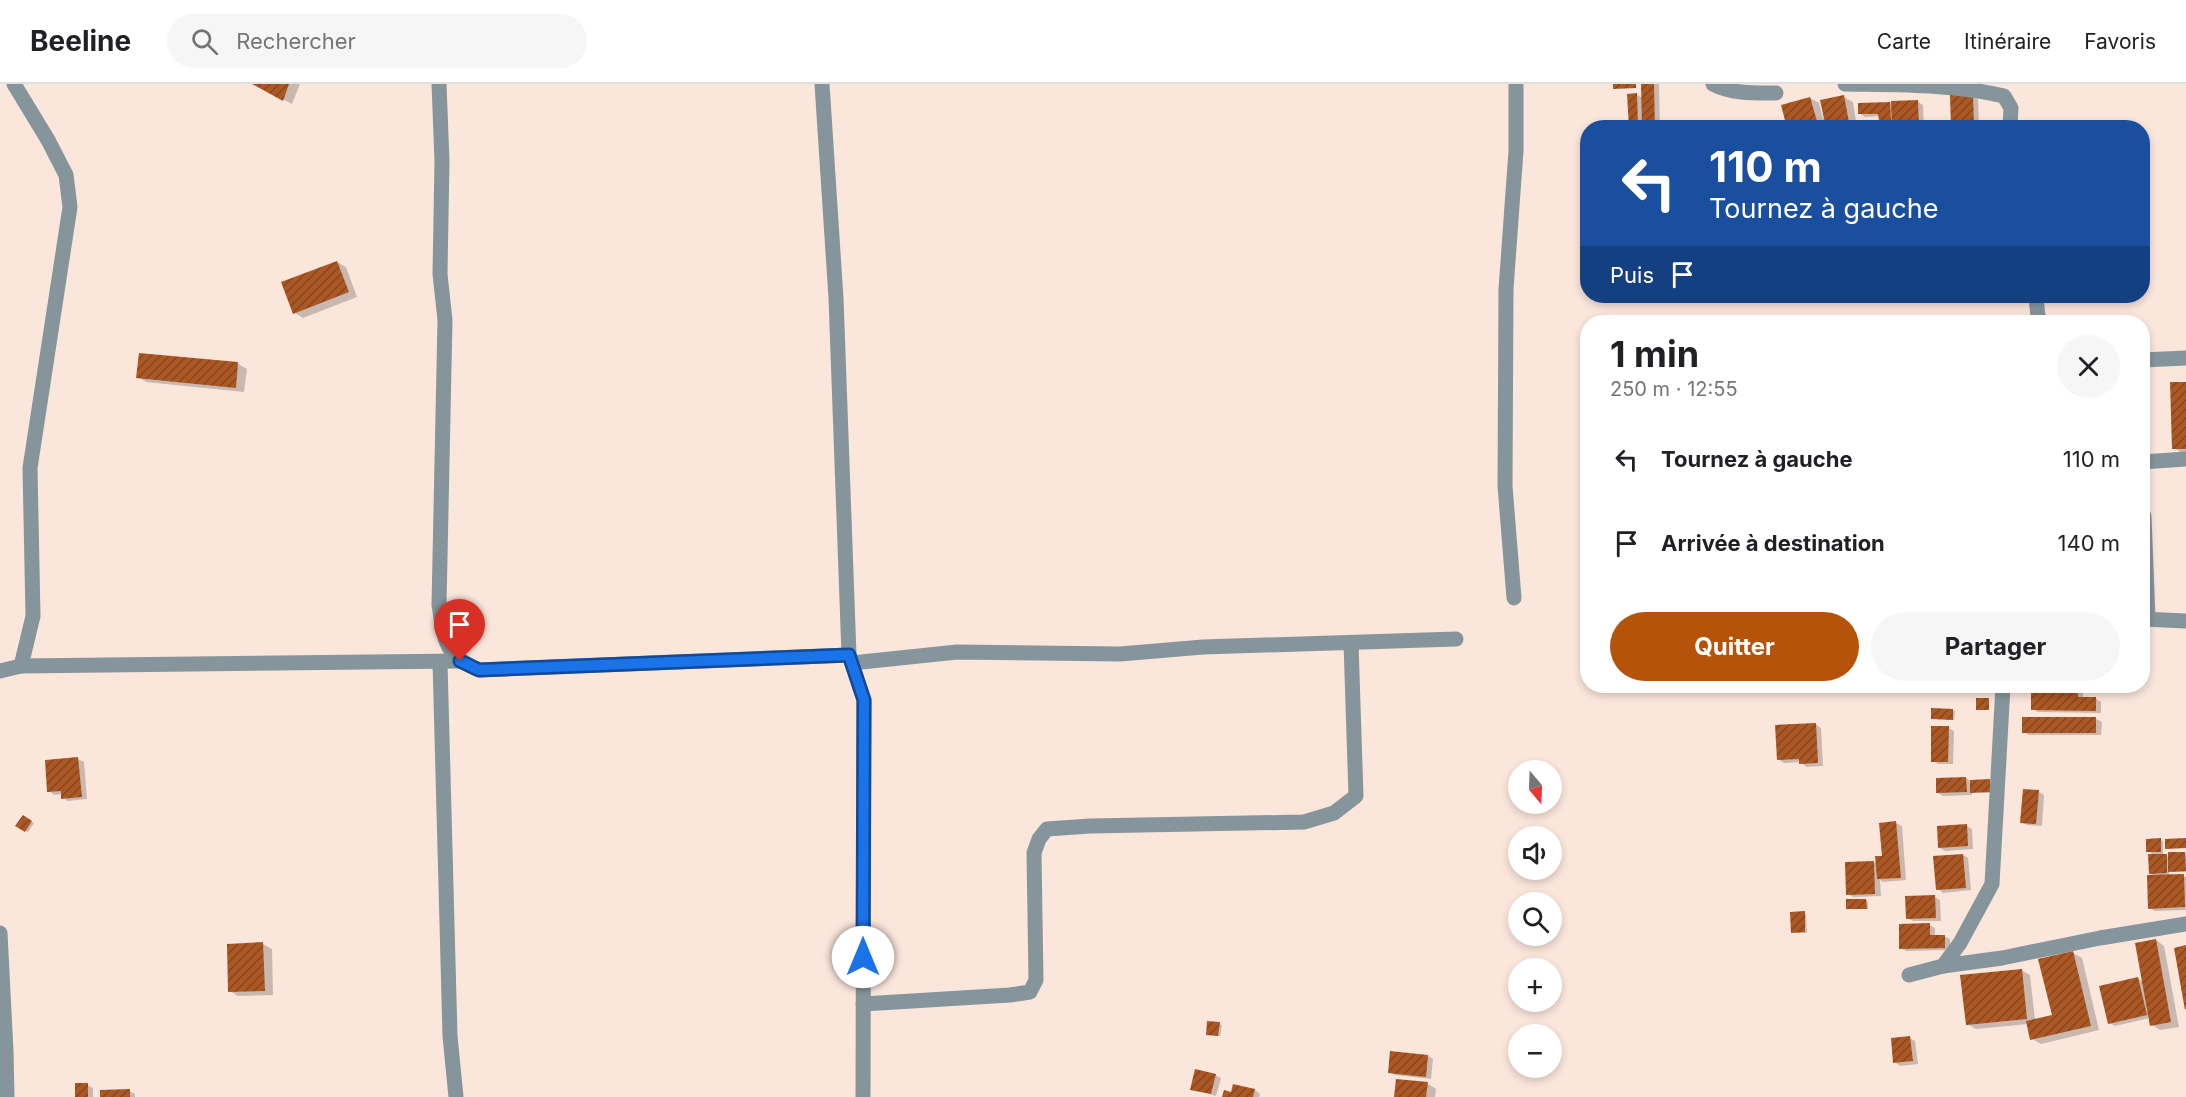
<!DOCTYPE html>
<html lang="fr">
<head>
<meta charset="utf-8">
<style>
  :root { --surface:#fff; --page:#f6f6f6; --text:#202124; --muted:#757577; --line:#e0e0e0; --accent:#b45309 }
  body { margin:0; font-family:Inter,sans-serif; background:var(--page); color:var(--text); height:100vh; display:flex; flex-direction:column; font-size:22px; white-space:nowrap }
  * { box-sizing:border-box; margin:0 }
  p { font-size:20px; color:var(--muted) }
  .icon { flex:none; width:33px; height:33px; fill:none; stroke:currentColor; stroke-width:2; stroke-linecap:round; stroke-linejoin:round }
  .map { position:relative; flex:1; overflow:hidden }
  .panel { position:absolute; left:1580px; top:231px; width:570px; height:378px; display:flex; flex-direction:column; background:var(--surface); border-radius:24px; box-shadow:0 3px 9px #0003 }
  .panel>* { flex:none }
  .top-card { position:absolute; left:1580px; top:36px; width:570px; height:183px; border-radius:24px; box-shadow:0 3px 9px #0003; background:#1a4fa0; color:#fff; overflow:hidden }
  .needle { width:39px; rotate:161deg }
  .controls { position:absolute; left:1508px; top:676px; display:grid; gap:12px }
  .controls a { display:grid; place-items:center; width:54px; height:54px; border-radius:50%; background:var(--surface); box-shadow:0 3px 9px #0003; font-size:30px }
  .pin { position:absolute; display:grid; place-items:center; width:51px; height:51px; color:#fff; margin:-62px -26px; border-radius:50% 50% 50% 0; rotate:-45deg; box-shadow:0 0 6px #0007 }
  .pin .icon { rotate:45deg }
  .me { position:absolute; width:66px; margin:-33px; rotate:0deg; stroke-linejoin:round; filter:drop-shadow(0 0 4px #0008) }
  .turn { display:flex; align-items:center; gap:21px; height:126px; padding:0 30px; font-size:27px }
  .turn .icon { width:78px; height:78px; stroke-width:2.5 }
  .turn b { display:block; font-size:42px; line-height:51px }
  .then { display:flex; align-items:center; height:57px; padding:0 30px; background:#0003; gap:12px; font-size:22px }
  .round { display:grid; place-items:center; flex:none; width:63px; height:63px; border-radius:32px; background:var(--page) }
  .headline { display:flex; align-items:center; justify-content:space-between; height:102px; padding:0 30px }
  h1 { font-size:36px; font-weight:700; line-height:45px }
  .button { display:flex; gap:12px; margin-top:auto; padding:12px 30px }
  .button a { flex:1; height:69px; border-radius:36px; background:var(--accent); color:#fff; font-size:24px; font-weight:700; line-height:69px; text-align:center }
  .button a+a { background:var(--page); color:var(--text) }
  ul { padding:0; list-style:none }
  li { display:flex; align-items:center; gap:18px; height:84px; padding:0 30px }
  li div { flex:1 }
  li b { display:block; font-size:22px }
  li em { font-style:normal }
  header { display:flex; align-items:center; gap:36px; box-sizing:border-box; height:84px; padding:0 30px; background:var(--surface); border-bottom:2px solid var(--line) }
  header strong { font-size:28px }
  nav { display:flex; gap:33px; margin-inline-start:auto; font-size:21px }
  .search { width:420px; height:54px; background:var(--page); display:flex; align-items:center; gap:15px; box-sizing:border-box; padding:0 21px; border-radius:33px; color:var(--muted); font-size:22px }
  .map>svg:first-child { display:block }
</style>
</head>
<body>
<header>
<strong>Beeline</strong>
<div class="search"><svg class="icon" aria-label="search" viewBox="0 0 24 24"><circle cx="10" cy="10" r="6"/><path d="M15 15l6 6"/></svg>Rechercher</div>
<nav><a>Carte</a><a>Itinéraire</a><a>Favoris</a></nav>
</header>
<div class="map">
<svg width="2186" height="1013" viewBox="0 0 2186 1013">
  <defs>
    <pattern id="building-hatch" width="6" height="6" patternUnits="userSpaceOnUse" patternTransform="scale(1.5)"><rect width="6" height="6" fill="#ac5824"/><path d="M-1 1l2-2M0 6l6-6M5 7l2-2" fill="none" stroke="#86461e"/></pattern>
  </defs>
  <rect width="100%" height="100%" fill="#fbe6dc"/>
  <!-- shadow -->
  <g fill="#0003">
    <polygon points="255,0 300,0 292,20"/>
    <polygon points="1642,0 1659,0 1660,44 1630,44 1637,11 1643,14"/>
    <polygon points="1972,12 1978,15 1979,44 1953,44"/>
    <polygon points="1844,13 1853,18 1857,44 1789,44 1810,14 1819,19 1823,35"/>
    <polygon points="1918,18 1923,21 1924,44 1898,44 1893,41 1893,38 1886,38 1880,35 1880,32 1865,33 1859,29 1859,20"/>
    <polygon points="337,178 346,183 357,213 303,234 295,229"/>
    <polygon points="140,271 238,280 247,285 244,308 146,298 138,293"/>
    <polygon points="2186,300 2186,369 2182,369 2174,364"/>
    <polygon points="1862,602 1875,602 1875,608 1864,609 1862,608"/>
    <polygon points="2078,605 2083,608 2083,615 2096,615 2101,618 2101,629 2038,628 2033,625"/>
    <polygon points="1953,626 1955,627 1954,636 1932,634"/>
    <polygon points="2023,635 2096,635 2102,638 2101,651 2029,651 2023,648"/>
    <polygon points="1815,640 1821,644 1823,682 1806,683 1801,678 1784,679 1778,675"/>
    <polygon points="1948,644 1954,647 1953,680 1938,680 1933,677"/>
    <polygon points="78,675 84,678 87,715 68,717 63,714 63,710 54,711 49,707"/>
    <polygon points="1966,694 1972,698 1989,697 1991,698 1992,709 1972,708 1972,711 1943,712 1938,709"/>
    <polygon points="2039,708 2044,711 2042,742 2027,741 2022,738"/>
    <polygon points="23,733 34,739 28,748 17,741"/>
    <polygon points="1896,739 1902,742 1906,796 1883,798 1880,796 1881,812 1853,813 1847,810 1846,780 1877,779 1883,773"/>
    <polygon points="1966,742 1972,745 1973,765 1945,767 1940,764"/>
    <polygon points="2160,756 2163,757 2163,771 2170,773 2186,770 2186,788 2172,788 2169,786 2169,792 2186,793 2186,826 2155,827 2149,824 2156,793 2150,789 2154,771 2147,767"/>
    <polygon points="1963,771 1968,774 1971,806 1943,809 1938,805"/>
    <polygon points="1935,813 1940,816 1941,837 1913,837 1907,834"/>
    <polygon points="1866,816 1868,818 1868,825 1848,825"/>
    <polygon points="1804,829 1806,830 1807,849 1795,849 1792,848"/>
    <polygon points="1929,841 1935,844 1935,852 1944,852 1950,855 1950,866 1906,867 1901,864"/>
    <polygon points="2156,856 2164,862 2179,943 2160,946 2152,941 2150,934 2115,942 2110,939 2138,895 2144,898"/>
    <polygon points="263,860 272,865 273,911 238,912 230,907 229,861"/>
    <polygon points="2073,869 2082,874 2099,946 2041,960 2032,955 2028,940 1976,945 1967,940 2021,886 2030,891 2035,936 2053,932"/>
    <polygon points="1219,940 1222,941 1220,952 1209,951"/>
    <polygon points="1909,954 1915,957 1918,980 1900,982 1895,978"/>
    <polygon points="1391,968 1428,972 1433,975 1431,995 1395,991 1389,988"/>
    <polygon points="1215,991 1221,994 1216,1012 1192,1005"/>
    <polygon points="1428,1000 1436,1005 1435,1013 1396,1013"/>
    <polygon points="87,1001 93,1004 93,1013 77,1013"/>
    <polygon points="1255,1006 1260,1010 1259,1013 1223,1013 1232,1009"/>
    <polygon points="129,1007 135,1010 135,1013 101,1013"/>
  </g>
  <!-- building -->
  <g fill="url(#building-hatch)">
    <polygon points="252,0 289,0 283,17"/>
    <polygon points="1613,0 1636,0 1636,4 1613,5"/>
    <polygon points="1641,0 1654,0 1655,44 1642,44"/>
    <polygon points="1637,9 1638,44 1629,44 1627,10"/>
    <polygon points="1973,10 1974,44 1951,44 1950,11"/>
    <polygon points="1844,11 1850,44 1826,44 1820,16"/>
    <polygon points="1810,13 1819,44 1787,44 1781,21"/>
    <polygon points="1918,16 1919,44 1892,42 1891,17"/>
    <polygon points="1890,18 1891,36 1879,36 1878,30 1858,30 1858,19"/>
    <polygon points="337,177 349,208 293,230 281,198"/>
    <polygon points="139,269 238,278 236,304 136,294"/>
    <polygon points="2170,298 2186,298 2186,365 2172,365"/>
    <polygon points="1860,602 1873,602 1873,608 1861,609"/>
    <polygon points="2031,603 2078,604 2078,613 2096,613 2096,627 2031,626"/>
    <rect x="1976" y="614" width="13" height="12"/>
    <polygon points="1931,624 1953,625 1953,636 1931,635"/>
    <rect x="2022" y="633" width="74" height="16"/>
    <polygon points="1816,639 1818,679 1799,680 1799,675 1777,676 1775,641"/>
    <polygon points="1931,642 1949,642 1948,678 1931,678"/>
    <polygon points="78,673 82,713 61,715 61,707 47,708 45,676"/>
    <polygon points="1966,693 1967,708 1936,709 1936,694"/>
    <polygon points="1990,695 1990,708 1970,709 1970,696"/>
    <polygon points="2023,705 2039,706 2036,740 2020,739"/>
    <polygon points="23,731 32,737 25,748 15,742"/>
    <polygon points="1896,737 1901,794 1877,795 1875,772 1882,772 1879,739"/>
    <polygon points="1967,740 1968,762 1938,764 1937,742"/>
    <polygon points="2161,754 2161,768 2146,768 2146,755"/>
    <polygon points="2186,754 2186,764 2165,765 2165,755"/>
    <polygon points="2168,768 2185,768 2186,787 2168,788"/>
    <polygon points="1963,770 1966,804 1936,806 1933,772"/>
    <polygon points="2148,770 2167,770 2167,789 2149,790"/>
    <polygon points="1874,777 1875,810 1846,811 1845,778"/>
    <polygon points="2184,790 2185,823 2148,825 2147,791"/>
    <polygon points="1935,811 1936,834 1906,835 1905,812"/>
    <polygon points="1846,815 1866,815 1867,825 1846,825"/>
    <polygon points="1805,827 1805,848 1791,849 1790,828"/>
    <polygon points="1930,839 1930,851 1945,851 1945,864 1899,865 1899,840"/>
    <polygon points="2156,855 2171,938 2150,942 2135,859"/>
    <polygon points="263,858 265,907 228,908 227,860"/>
    <polygon points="2186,861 2186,925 2185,926 2174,864"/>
    <polygon points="2073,867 2091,942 2030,956 2026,937 2052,931 2038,875"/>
    <polygon points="2022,885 2027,935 1966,941 1960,891"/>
    <polygon points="2138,893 2147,931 2108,940 2099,902"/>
    <polygon points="1207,937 1220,938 1218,952 1206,951"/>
    <polygon points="1910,952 1913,977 1893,979 1891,954"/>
    <polygon points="1390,967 1428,971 1426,993 1388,989"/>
    <polygon points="1195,985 1216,990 1211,1010 1190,1006"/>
    <polygon points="1396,995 1428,998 1426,1013 1394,1013"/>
    <rect x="75" y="999" width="13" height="14"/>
    <polygon points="1233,1000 1255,1005 1253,1013 1222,1013 1224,1006 1231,1008"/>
    <polygon points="130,1005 130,1013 100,1013 100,1006"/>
  </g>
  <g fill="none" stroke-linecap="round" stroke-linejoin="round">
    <!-- minor -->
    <g stroke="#86959c" stroke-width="15">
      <path d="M439,0L442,77L440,190L445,236L439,521C445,557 443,570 479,586L849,571"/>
      <polyline points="822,0 836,214 849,571 864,616 863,1013"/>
      <path d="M1713,0C1732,10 1755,9 1776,9"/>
      <path d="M1845,0C1897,1 1953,0 2004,12L2011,24L2010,44"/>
      <polyline points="2036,212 2038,233 2042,238"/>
      <polyline points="2142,276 2186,274"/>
      <polyline points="2142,378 2186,375"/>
      <polyline points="2144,432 2148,534"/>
      <polyline points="1514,514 1505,402 1506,205 1516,67 1516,0"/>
      <polyline points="2142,535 2186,537"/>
      <polyline points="440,578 450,952 456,1013"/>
      <polyline points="852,579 957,568 1120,570 1203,563 1456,555"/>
      <polyline points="21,582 460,577"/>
      <polyline points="0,587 21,582 33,532 30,384 70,123 66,91 48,56 14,0"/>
      <polyline points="0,849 6,967 7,1013"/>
      <polyline points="1943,882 1960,859 1992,800 2003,602"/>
      <polyline points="1909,891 1943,882 2002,874 2100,854 2186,840"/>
      <polyline points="863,920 1010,911 1030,908 1036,896 1034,769 1039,755 1047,745 1090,742 1304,738 1334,729 1356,712 1351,559"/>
    </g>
  </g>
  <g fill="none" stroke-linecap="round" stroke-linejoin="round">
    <defs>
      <polyline id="route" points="460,577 479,586 849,571 864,616 863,873"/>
    </defs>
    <!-- route casing -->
    <use href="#route" stroke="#114b97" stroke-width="15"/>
    <!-- route -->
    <use href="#route" stroke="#1a73e8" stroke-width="10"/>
  </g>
</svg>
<div class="controls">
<a><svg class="needle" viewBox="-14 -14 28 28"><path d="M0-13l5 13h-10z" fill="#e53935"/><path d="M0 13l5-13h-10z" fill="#757577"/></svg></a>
<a><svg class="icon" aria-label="sound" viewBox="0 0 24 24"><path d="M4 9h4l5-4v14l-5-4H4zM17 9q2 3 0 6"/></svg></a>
<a><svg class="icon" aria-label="search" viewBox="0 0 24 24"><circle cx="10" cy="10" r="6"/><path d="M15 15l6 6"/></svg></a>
<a>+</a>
<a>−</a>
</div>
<div class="pin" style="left:460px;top:577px;background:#d93025"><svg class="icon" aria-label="arrive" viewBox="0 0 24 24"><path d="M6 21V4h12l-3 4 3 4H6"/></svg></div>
<svg class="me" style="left:863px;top:873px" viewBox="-20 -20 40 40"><circle r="19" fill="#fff"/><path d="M0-13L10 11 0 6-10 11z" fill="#1a73e8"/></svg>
<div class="top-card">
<div class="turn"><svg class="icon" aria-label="left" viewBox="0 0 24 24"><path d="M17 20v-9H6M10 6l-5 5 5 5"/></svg><div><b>110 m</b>Tournez à gauche</div></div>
<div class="then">Puis<svg class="icon" aria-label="arrive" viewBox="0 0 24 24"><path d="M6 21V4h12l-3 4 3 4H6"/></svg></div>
</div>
<section class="panel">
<div class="headline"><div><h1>1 min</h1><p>250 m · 12:55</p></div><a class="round"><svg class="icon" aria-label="close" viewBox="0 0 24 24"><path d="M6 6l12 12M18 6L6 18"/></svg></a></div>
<ul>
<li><svg class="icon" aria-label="left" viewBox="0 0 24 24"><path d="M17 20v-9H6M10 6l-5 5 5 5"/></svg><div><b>Tournez à gauche</b></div><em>110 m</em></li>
<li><svg class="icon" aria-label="arrive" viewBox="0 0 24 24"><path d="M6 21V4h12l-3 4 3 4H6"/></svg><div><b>Arrivée à destination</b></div><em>140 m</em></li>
</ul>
<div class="button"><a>Quitter</a><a>Partager</a></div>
</section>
</div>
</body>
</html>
